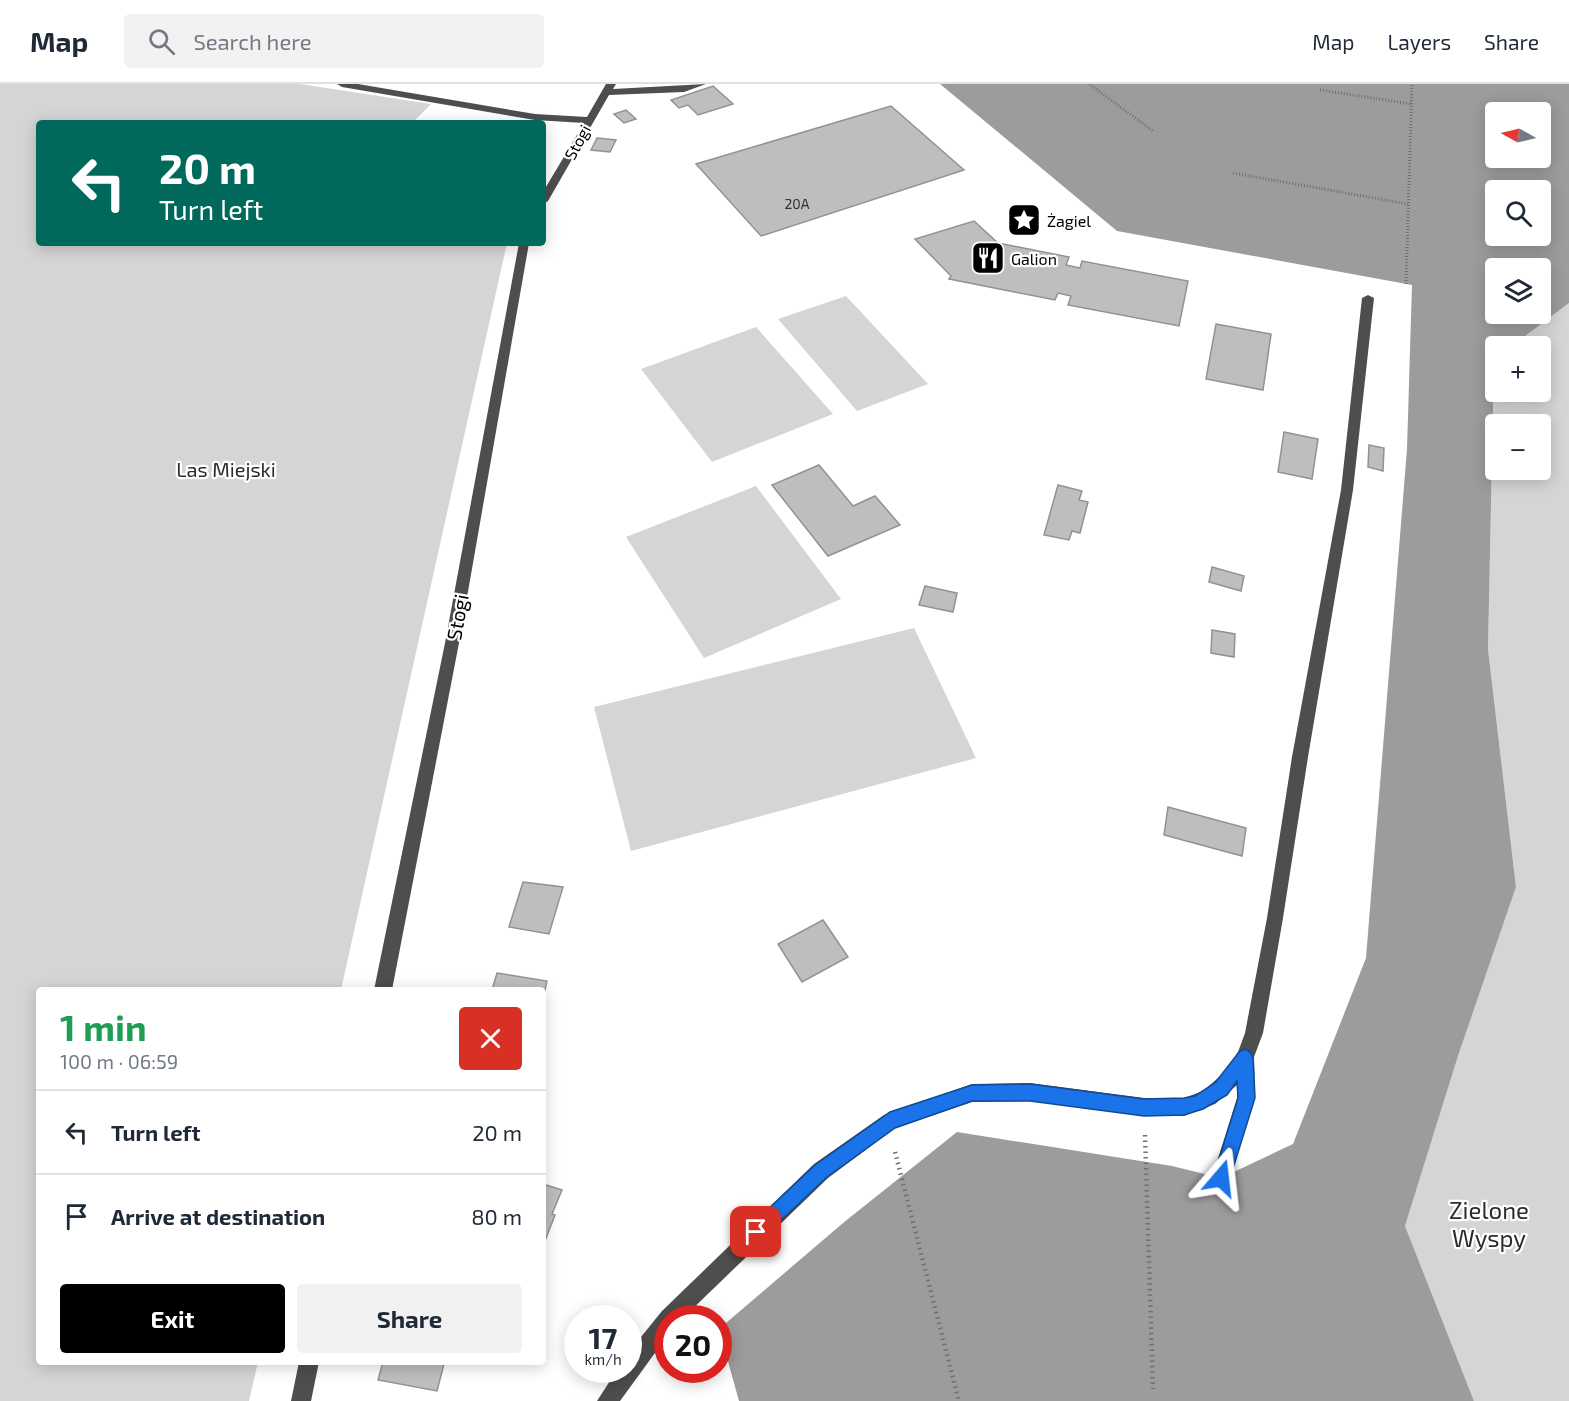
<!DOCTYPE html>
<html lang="en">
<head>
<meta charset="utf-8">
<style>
  :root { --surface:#fff; --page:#f2f2f3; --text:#1f2937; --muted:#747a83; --line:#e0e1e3; --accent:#000 }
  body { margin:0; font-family:"Exo 2",sans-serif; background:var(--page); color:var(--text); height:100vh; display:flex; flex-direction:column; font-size:22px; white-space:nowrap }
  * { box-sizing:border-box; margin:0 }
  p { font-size:20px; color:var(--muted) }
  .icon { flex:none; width:33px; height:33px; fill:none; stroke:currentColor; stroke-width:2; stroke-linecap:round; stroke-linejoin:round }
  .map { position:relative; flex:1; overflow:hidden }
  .panel { position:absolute; left:36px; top:903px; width:510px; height:378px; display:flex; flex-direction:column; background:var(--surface); border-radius:6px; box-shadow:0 3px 15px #0003 }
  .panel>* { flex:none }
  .hud { position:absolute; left:36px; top:36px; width:510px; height:126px; border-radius:6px; box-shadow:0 3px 15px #0003; background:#00695c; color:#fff; overflow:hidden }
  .needle { width:39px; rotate:278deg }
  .buttons { position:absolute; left:1485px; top:18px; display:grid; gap:12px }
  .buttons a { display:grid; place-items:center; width:66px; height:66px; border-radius:6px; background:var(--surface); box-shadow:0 3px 15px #0003; font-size:30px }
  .speed { position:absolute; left:564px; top:1221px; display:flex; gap:12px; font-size:30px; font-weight:700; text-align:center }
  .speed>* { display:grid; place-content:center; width:78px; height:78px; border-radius:50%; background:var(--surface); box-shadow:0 3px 15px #0003; line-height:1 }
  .speed small { font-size:15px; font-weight:400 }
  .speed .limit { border:9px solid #d22; background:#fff; color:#111 }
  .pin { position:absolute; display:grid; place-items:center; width:51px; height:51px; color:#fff; margin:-26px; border-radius:12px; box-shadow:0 3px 9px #0006 }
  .me { position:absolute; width:66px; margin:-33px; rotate:17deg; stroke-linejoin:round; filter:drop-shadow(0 0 4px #0008) }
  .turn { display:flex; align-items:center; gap:21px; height:126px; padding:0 24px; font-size:27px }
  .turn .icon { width:78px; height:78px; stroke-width:2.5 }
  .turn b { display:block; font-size:42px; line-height:51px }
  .round { display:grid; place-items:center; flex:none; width:63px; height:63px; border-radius:6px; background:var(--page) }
  .overview { display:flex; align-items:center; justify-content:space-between; height:102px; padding:0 24px }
  h1 { font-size:36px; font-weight:700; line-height:45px; color:#1e9e55 }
  .primary-button { display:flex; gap:12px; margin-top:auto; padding:12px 24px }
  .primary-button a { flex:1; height:69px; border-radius:6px; background:var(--accent); color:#fff; font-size:24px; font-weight:700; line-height:69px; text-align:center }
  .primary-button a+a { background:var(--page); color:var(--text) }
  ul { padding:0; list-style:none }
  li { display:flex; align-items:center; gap:18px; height:84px; padding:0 24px; border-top:2px solid var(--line) }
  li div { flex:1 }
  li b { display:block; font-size:22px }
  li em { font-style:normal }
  header { display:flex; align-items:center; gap:36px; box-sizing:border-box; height:84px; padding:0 30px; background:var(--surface); border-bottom:2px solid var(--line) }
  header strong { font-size:28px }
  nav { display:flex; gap:33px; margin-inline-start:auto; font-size:21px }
  .search { width:420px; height:54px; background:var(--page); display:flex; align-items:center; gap:15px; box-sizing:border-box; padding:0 21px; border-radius:6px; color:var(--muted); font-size:22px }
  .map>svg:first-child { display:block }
</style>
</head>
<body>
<header>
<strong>Map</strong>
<div class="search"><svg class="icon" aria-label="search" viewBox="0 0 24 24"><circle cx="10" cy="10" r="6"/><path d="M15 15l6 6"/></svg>Search here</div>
<nav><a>Map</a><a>Layers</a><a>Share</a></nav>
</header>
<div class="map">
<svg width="1569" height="1317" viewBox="0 0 1569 1317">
  <rect width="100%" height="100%" fill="#fff"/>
  <!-- green -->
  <g fill="#d5d5d5" fill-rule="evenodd">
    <polygon points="0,0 300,0 431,20 412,39 39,39 39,159 507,159 341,906 39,906 39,1278 258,1278 249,1317 0,1317"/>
    <polygon points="846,212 928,300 857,327 778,235"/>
    <path d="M1569,219V1317H1474L1405,1142L1458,972L1516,803L1488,565L1494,278L1495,276L1496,308H1540V262H1512ZM1496,340H1540V386H1496Z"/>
    <polygon points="756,243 833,330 712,378 641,285"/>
    <polygon points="756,402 841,515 704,574 626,453"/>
    <polygon points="914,544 976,674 631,767 594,623"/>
  </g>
  <!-- water -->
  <path fill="#9c9c9c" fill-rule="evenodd" d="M940,0H1569V219L1512,262H1496L1494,278L1488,565L1516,803L1458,972L1405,1142L1474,1317H739L719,1245L843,1139L957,1048L1172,1082L1221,1094L1293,1060L1366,874L1407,365L1412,201L1117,147ZM1496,28H1540V74H1496ZM1496,106H1540V152H1496ZM1496,184H1540V230H1496Z"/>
  <!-- building -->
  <g fill="#bebebe" stroke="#929292" stroke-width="1.5">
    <polygon points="713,2 733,20 698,31 688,21 679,24 671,16"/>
    <polygon points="891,22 964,86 761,152 696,80"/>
    <polygon points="626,26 636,35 624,39 614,30"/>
    <polygon points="597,54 616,56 610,68 591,66"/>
    <polygon points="974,137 998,159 1069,173 1066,181 1080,184 1082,177 1188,197 1179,242 1068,221 1071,212 1058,209 1055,216 949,195 951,192 915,155"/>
    <polygon points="1216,240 1271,250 1263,306 1206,295"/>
    <polygon points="1284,348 1318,355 1312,395 1278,388"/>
    <polygon points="1369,361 1384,364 1383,387 1368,383"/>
    <polygon points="819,381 853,422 875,412 900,441 828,472 772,401"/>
    <polygon points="1058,401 1082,407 1079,416 1088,418 1080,449 1072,447 1069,456 1044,451"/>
    <polygon points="1212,483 1244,492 1241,507 1209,498"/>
    <polygon points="925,502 957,509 953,528 919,521"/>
    <polygon points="1212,546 1235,550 1234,573 1211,569"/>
    <polygon points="1168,723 1246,744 1242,772 1164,751"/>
    <polygon points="523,798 563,803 549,850 509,843"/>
    <polygon points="823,836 848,873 802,898 778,860"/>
    <polygon points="497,889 547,897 543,915 543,906 492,906"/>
    <polygon points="543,1100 562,1106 552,1130 555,1131 543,1162"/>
    <polygon points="383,1278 447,1278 444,1280 437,1307 378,1296"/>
  </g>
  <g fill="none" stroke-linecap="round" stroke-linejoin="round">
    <!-- path-far1 -->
    <g stroke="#707070" stroke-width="3" stroke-dasharray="1 2" stroke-linecap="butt">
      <polyline points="1089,0 1153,47"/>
      <polyline points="1320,6 1411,20"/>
      <polyline points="1233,89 1408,120"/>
      <polyline points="1406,200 1412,0"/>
    </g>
    <!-- path -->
    <g stroke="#707070" stroke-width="4.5" stroke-dasharray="1.5 4" stroke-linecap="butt">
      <polyline points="1145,1051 1153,1305"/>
      <polyline points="895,1068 959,1317"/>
    </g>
    <!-- minor -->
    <g fill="#4e4e4e" fill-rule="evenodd">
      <polygon points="337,0 358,0 535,30 587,33 606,0 616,0 613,5 706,0 684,8 609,11 548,117 543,120 543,108 584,39 535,36 342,3"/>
      <polygon points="519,159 529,159 459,559 392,906 374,906 445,559"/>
      <polygon points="1368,211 1374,214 1353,406 1308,673 1283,834 1263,949 1254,973 1255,1014 1228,1101 1221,1103 1214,1101 1212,1094 1237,1014 1237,1001 1215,1020 1184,1032 1144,1032 1030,1017 972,1018 895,1044 828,1094 683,1234 668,1234 668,1251 620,1317 597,1317 617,1286 628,1286 628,1269 662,1227 814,1080 884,1031 972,1000 1030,999 1144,1014 1184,1014 1203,1007 1225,988 1238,968 1245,949 1267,834 1292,673 1341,406 1362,214"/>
      <polygon points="299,1278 319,1278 311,1317 291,1317"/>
    </g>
  </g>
  <!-- route -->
  <polygon fill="#1a73e8" stroke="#114b97" stroke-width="1.5" points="1245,965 1250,968 1253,973 1255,1014 1230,1094 1227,1100 1221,1103 1215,1100 1213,1094 1238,1014 1237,997 1227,1011 1203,1025 1184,1031 1144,1032 1030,1017 972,1017 895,1044 827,1093 762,1154 756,1157 750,1154 747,1148 750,1142 815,1081 890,1028 972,1001 1030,1000 1144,1015 1184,1014 1195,1012 1215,999 1239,968"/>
  <!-- icons -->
  <defs>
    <symbol id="sight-square" viewBox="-11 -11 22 22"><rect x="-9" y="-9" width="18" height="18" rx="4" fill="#000" stroke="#fff"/><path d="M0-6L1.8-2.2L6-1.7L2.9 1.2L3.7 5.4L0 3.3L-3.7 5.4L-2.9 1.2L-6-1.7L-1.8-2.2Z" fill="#fff"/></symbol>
    <symbol id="restaurant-square" viewBox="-11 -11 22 22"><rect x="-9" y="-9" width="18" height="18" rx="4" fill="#000" stroke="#fff"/><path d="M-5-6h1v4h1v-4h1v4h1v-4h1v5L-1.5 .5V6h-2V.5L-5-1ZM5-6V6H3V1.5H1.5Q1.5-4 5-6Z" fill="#fff"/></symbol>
  </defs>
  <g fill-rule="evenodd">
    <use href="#sight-square" x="1005" y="117" width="38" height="38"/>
    <use href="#restaurant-square" x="969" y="155" width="38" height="38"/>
  </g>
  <g text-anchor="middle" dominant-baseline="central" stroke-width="4.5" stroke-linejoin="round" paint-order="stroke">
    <!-- far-number labels -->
    <g font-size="14" fill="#303030">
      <text x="797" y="119">20A</text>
    </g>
    <!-- far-street labels -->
    <g font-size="16" fill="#000" stroke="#fff">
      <text transform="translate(577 58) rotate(-62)">Stogi</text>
    </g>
    <!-- far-poi labels -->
    <g font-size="16" fill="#000" stroke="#fff" text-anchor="start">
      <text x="1047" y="136">Żagiel</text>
      <text x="1011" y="174">Galion</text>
    </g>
    <!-- park labels -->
    <g font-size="20" fill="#2c2c2c" stroke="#fff">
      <text x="226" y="385">Las Miejski</text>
    </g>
    <!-- street labels -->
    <g font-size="20" fill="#000" stroke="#fff">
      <text transform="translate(457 533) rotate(-80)">Stogi</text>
    </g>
    <!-- near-park labels -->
    <g font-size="24" fill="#2c2c2c" stroke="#fff">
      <text x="1489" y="1125">Zielone<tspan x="1489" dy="28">Wyspy</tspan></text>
    </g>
  </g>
</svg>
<div class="buttons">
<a><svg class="needle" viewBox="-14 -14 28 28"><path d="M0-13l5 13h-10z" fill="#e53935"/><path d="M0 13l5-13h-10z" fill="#747a83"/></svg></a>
<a><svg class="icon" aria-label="search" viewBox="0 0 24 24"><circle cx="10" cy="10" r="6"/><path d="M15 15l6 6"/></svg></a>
<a><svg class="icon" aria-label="layers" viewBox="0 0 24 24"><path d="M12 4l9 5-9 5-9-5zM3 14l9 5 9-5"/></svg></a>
<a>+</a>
<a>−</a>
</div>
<div class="speed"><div>17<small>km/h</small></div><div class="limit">20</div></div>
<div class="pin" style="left:756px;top:1148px;background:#d93025"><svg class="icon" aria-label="arrive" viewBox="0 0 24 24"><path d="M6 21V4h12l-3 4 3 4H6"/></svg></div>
<svg class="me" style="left:1221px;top:1094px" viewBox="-20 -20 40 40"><path d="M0-17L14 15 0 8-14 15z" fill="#1a73e8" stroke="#fff" stroke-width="4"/></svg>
<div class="hud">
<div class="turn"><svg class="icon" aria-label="left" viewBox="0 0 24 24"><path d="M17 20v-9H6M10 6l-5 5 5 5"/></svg><div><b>20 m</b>Turn left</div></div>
</div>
<section class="panel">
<div class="overview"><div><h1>1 min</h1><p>100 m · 06:59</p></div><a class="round" style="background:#d93025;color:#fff"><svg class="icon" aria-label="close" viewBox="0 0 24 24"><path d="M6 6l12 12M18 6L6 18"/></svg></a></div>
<ul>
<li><svg class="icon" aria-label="left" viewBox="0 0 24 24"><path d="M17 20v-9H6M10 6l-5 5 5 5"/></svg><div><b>Turn left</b></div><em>20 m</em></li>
<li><svg class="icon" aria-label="arrive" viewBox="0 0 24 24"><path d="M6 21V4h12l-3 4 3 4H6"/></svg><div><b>Arrive at destination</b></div><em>80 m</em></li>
</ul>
<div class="primary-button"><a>Exit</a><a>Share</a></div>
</section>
</div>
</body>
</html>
